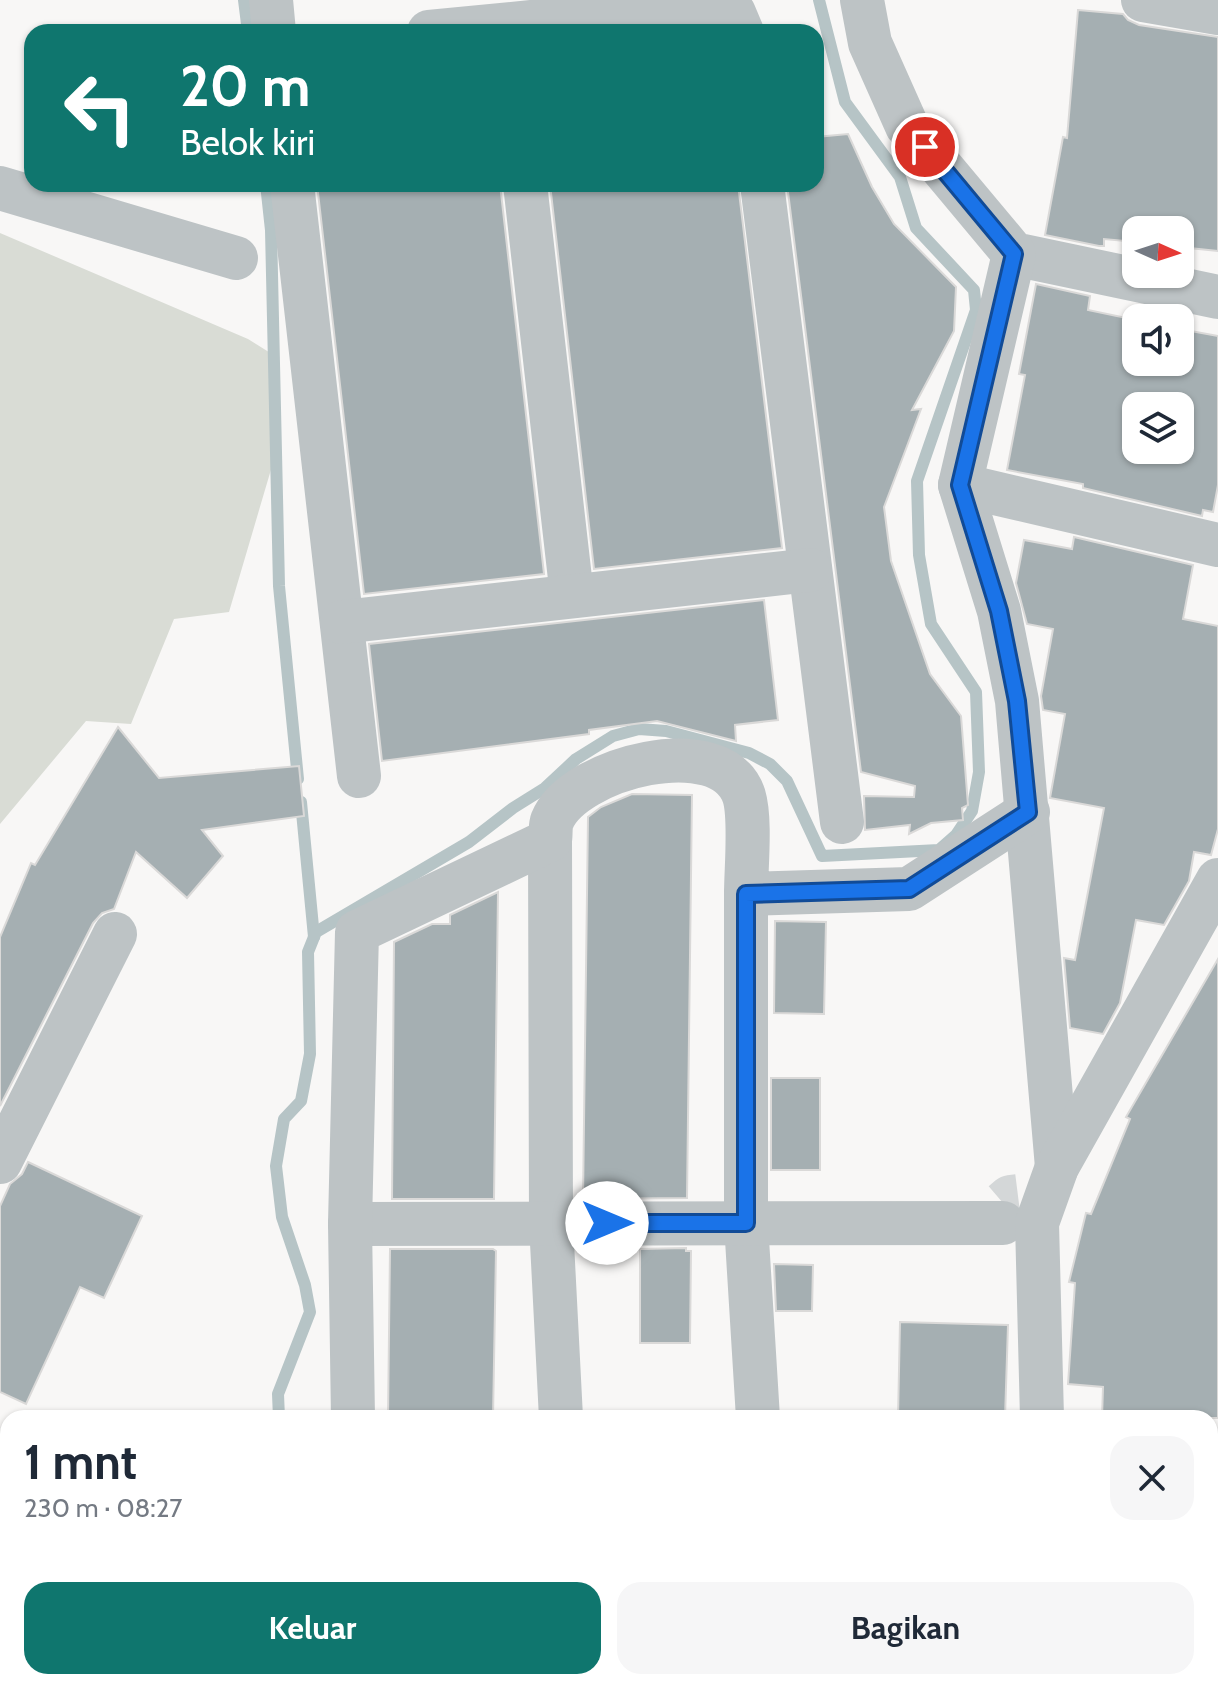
<!DOCTYPE html>
<html lang="id">
<head>
<meta charset="utf-8">
<style>
  :root { --surface:#fff; --page:#f6f6f7; --text:#1f2937; --muted:#747a83; --accent:#0f766e }
  body { margin:0; font-family:Cabin,sans-serif; background:var(--page); color:var(--text); height:100vh; display:flex; flex-direction:column; font-size:30px; white-space:nowrap }
  * { box-sizing:border-box; margin:0 }
  p { font-size:26px; color:var(--muted) }
  .icon { flex:none; width:44px; height:44px; fill:none; stroke:currentColor; stroke-width:2; stroke-linecap:round; stroke-linejoin:round }
  .map { position:relative; flex:1; overflow:hidden }
  .details { position:absolute; left:0px; top:1410px; width:1218px; height:280px; display:flex; flex-direction:column; background:var(--surface); border-radius:24px 24px 0 0; box-shadow:0 2px 6px #0004 }
  .details>* { flex:none }
  .top-card { position:absolute; left:24px; top:24px; width:800px; height:168px; border-radius:24px; box-shadow:0 2px 6px #0004; background:#0f766e; color:#fff; overflow:hidden }
  .needle { width:52px; rotate:93deg }
  .buttons { position:absolute; left:1122px; top:216px; display:grid; gap:16px }
  .buttons a { display:grid; place-items:center; width:72px; height:72px; border-radius:16px; background:var(--surface); box-shadow:0 2px 6px #0004; font-size:40px }
  .pin { position:absolute; display:grid; place-items:center; width:68px; height:68px; color:#fff; margin:-34px; border:4px solid #fff; border-radius:50%; box-shadow:0 2px 8px #0007 }
  .me { position:absolute; width:88px; margin:-44px; rotate:90deg; stroke-linejoin:round; filter:drop-shadow(0 0 6px #0008) }
  .turn { display:flex; align-items:center; gap:28px; height:168px; padding:0 24px; font-size:36px }
  .turn .icon { width:104px; height:104px; stroke-width:2.5 }
  .turn b { display:block; font-size:56px; line-height:68px }
  .round { display:grid; place-items:center; flex:none; width:84px; height:84px; border-radius:24px; background:var(--page) }
  .summary { display:flex; align-items:center; justify-content:space-between; height:136px; padding:0 24px }
  h1 { font-size:48px; font-weight:700; line-height:60px }
  .action { display:flex; gap:16px; margin-top:auto; padding:16px 24px }
  .action a { flex:1; height:92px; border-radius:24px; background:var(--accent); color:#fff; font-size:32px; font-weight:700; line-height:92px; text-align:center }
  .action a+a { background:var(--page); color:var(--text) }
  .map>svg:first-child { display:block }
</style>
</head>
<body>
<div class="map">
<svg width="1218" height="1690" viewBox="0 0 1218 1690">
  <rect width="100%" height="100%" fill="#f8f7f6"/>
  <!-- green -->
  <g fill="#d9dcd5">
    <polygon points="0,233 248,339 272,354 275,456 229,612 174,619 131,724 86,721 0,824"/>
    <polygon points="8,1664 8,1682 423,1682 426,1690 7,1690 0,1671"/>
  </g>
  <g fill="none" stroke-linecap="round" stroke-linejoin="round">
    <!-- stream -->
    <g stroke="#b6c4c6" stroke-width="12">
      <polyline points="244,0 248,32"/>
      <polyline points="266,184 271,230 279,586 298,779"/>
      <polyline points="301,802 314,937"/>
      <polyline points="279,1418 278,1394 310,1312 305,1285 282,1217 276,1166 284,1119 301,1101 310,1054 308,952 316,932 469,842 513,808 545,788 576,759 613,736 639,729 666,731 749,753 770,764 787,781 822,856 939,850 956,835 972,811 979,772 976,692 931,624 919,555 917,481 976,310 974,290 916,228 900,177 845,102 819,0"/>
      <polyline points="235,1690 252,1682"/>
    </g>
  </g>
  <!-- building -->
  <g fill="#a5afb2" stroke="#dad9d8" stroke-width="2" fill-rule="evenodd">
    <polygon points="1078,10 1123,14 1128,20 1139,25 1218,37 1218,251 1180,247 1180,230 1136,230 1136,242 1104,239 1104,246 1099,246 1045,235 1063,137 1067,138"/>
    <polygon points="848,134 872,187 894,224 956,287 954,331 912,410 921,409 884,507 891,561 930,674 961,716 968,805 962,808 963,820 931,823 909,834 910,825 865,830 864,796 914,797 915,786 861,772 787,184 816,184 816,137"/>
    <polygon points="317,184 500,184 544,574 364,594"/>
    <polygon points="550,184 738,184 782,548 594,569"/>
    <path d="M1036,284L1090,296L1088,310L1136,320V362H1180V329L1218,336V485L1213,512L1203,510L1202,516L1083,488V484L1007,470L1025,375L1019,374ZM1136,406H1180V450H1136Z"/>
    <polygon points="1074,537 1193,565 1183,619 1218,626 1218,829 1211,855 1194,852 1189,881 1164,925 1136,920 1120,1003 1103,1034 1070,1028 1064,958 1075,960 1104,808 1050,798 1065,714 1043,710 1041,696 1053,629 1027,624 1016,583 1024,540 1072,549"/>
    <polygon points="764,600 778,720 735,725 736,741 657,721 589,730 589,734 382,761 369,644"/>
    <polygon points="118,727 159,778 299,766 304,816 202,830 223,856 187,898 136,852 114,909 102,913 93,923 0,1106 0,937 31,863 35,865"/>
    <polygon points="632,794 692,795 687,1198 583,1199 588,817 601,807"/>
    <polygon points="498,892 494,1199 392,1199 394,942 432,924 450,924 450,915"/>
    <polygon points="775,921 826,922 824,1014 774,1013"/>
    <polygon points="1218,959 1218,1418 1102,1418 1103,1387 1068,1384 1075,1283 1069,1282 1086,1213 1091,1214 1130,1119 1126,1117"/>
    <rect x="771" y="1078" width="49" height="92"/>
    <polygon points="28,1162 142,1216 104,1298 80,1287 26,1404 0,1392 0,1206 10,1184 22,1174"/>
    <polygon points="686,1248 686,1251 691,1251 690,1343 640,1343 640,1249"/>
    <polygon points="390,1249 493,1249 496,1251 493,1418 388,1418"/>
    <polygon points="774,1264 813,1265 812,1311 776,1311"/>
    <polygon points="900,1322 1008,1325 1005,1418 898,1418"/>
  </g>
  <g fill="none" stroke-linecap="round" stroke-linejoin="round">
    <!-- street-tunnel -->
    <polyline stroke="#d4d7d8" stroke-width="44" stroke-dasharray="44 22" stroke-linecap="butt" points="1003,1203 1010,1197 1018,1196"/>
    <!-- lane -->
    <g stroke="#bdc3c5" stroke-width="22">
      <polyline points="1210,1619 1218,1619"/>
      <polyline points="764,1682 767,1690"/>
    </g>
    <!-- street -->
    <g stroke="#bdc3c5" stroke-width="44">
      <polyline points="271,0 274,32"/>
      <polyline points="862,0 870,43 907,126 1014,254 1218,297"/>
      <polyline points="1143,0 1218,13"/>
      <polyline points="429,32 714,4 734,13 742,32"/>
      <polyline points="292,184 359,776"/>
      <polyline points="525,184 572,596"/>
      <polyline points="762,184 842,822"/>
      <polyline points="0,188 236,258"/>
      <polyline points="1014,254 960,485 999,611 1017,701 1057,1167"/>
      <polyline points="960,485 1218,545"/>
      <polyline points="342,622 810,570"/>
      <polyline points="550,840 551,1223 561,1418"/>
      <polyline points="746,894 746,1223 758,1418"/>
      <polyline points="0,1162 115,934"/>
      <polyline points="350,1224 1003,1223"/>
      <path d="M353,1418L350,1224L357,932L550,840C551,835 550,826 552,821C573,768 722,729 744,796C751,819 746,869 746,894L909,889L1028,812"/>
      <polyline points="1042,1418 1037,1223 1057,1167 1218,880"/>
      <polyline points="468,1682 471,1690"/>
      <polyline points="1048,1682 1048,1690"/>
      <polyline points="892,1690 908,1682"/>
    </g>
  </g>
  <g fill="none" stroke-linecap="round" stroke-linejoin="round">
    <defs>
      <polyline id="route" points="607,1223 746,1223 746,894 909,889 1028,812 1017,701 999,611 960,485 1014,254 925,147"/>
    </defs>
    <!-- route casing -->
    <use href="#route" stroke="#114b97" stroke-width="20"/>
    <!-- route -->
    <use href="#route" stroke="#1a73e8" stroke-width="14"/>
  </g>
</svg>
<div class="buttons">
<a><svg class="needle" viewBox="-14 -14 28 28"><path d="M0-13l5 13h-10z" fill="#e53935"/><path d="M0 13l5-13h-10z" fill="#747a83"/></svg></a>
<a><svg class="icon" aria-label="sound" viewBox="0 0 24 24"><path d="M4 9h4l5-4v14l-5-4H4zM17 9q2 3 0 6"/></svg></a>
<a><svg class="icon" aria-label="layers" viewBox="0 0 24 24"><path d="M12 4l9 5-9 5-9-5zM3 14l9 5 9-5"/></svg></a>
</div>
<div class="pin" style="left:925px;top:147px;background:#d93025"><svg class="icon" aria-label="arrive" viewBox="0 0 24 24"><path d="M6 21V4h12l-3 4 3 4H6"/></svg></div>
<svg class="me" style="left:607px;top:1223px" viewBox="-20 -20 40 40"><circle r="19" fill="#fff"/><path d="M0-13L10 11 0 6-10 11z" fill="#1a73e8"/></svg>
<div class="top-card">
<div class="turn"><svg class="icon" aria-label="left" viewBox="0 0 24 24"><path d="M17 20v-9H6M10 6l-5 5 5 5"/></svg><div><b>20 m</b>Belok kiri</div></div>
</div>
<section class="details">
<div class="summary"><div><h1>1 mnt</h1><p>230 m · 08:27</p></div><a class="round"><svg class="icon" aria-label="close" viewBox="0 0 24 24"><path d="M6 6l12 12M18 6L6 18"/></svg></a></div>
<div class="action"><a>Keluar</a><a>Bagikan</a></div>
</section>
</div>
</body>
</html>
